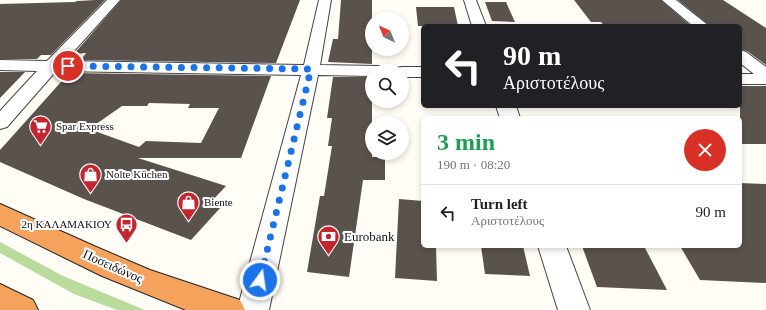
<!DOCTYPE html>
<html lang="en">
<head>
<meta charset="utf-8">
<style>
  :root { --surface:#fff; --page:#f2f2f2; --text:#222; --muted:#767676; --line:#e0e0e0 }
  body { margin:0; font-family:Georgia,serif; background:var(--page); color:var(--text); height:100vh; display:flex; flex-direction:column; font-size:15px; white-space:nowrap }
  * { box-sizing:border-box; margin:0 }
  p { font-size:13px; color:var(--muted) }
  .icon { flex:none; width:22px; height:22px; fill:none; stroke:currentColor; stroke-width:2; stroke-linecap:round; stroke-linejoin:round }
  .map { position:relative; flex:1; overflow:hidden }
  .side { position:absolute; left:421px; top:116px; width:321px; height:132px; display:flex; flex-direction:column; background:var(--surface); border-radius:6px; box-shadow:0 2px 6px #0003 }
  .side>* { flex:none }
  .banner { position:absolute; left:421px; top:24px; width:321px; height:84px; border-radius:6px; box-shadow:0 2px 6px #0003; background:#202124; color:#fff; overflow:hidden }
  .needle { width:26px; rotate:317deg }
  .controls { position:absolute; left:365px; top:12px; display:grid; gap:8px }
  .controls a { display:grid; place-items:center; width:44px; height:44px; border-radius:50%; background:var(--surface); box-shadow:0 2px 6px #0003; font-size:20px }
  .pin { position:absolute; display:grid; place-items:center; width:34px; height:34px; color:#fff; margin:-17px; border:2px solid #fff; border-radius:50%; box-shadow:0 1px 4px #0007 }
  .me { position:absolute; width:44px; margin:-22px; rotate:14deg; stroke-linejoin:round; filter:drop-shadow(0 0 3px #0008) }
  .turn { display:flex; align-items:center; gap:14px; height:84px; padding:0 16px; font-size:18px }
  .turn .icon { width:52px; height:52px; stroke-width:2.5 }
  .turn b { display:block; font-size:28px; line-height:34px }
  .round { display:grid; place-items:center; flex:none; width:42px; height:42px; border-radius:21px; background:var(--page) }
  .head { display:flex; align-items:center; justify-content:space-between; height:68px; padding:0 16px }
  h1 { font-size:24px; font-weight:700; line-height:30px; color:#1e9e55 }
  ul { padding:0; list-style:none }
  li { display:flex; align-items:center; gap:12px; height:56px; padding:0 16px; border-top:1px solid var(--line) }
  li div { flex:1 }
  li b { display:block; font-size:15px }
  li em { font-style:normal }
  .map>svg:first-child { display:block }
</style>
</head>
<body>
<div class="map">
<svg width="766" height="310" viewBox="0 0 766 310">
  <rect width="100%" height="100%" fill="#fffdf5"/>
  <!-- forest -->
  <polygon fill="#b9dc9c" points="0,242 63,276 145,310 117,310 74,294 0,253"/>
  <!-- building -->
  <g fill="#5a524d" fill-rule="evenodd">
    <polygon points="96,0 105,0 51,55 41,55 37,59 0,59 0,4 75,2 77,1"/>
    <polygon points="121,0 300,0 276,63 81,60 86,53 74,54"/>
    <polygon points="341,0 372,0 372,64 328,62 333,39 338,39"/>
    <polygon points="574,0 661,0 691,26 604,26 601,22 591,22"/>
    <polygon points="678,0 723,0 766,28 766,65 747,51 740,49 740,26 710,26"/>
    <polygon points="485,2 506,2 515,22 492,21"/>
    <polygon points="416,7 454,7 458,26 418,26"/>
    <polygon points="0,72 25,72 0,98"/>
    <path d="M69,73L271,76L241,158H138L226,186L211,202L222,206L191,240L84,199L0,162V150ZM149,103L190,104L188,108H219L201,143L146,141L139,147L89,129L122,106H147Z"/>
    <polygon points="333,77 372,77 372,157 385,157 385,180 363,180 349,277 307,272 320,196 324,196 332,146 328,146 332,118 327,118"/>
    <rect x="740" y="86" width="26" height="58"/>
    <polygon points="740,183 766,184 766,283 700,280 680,246 740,246"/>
    <polygon points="399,199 423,201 423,246 436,246 437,281 395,278"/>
    <polygon points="481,246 523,246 530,276 485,274"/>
    <polygon points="582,246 644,246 667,290 597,287"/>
  </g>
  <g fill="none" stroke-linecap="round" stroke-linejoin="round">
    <defs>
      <g id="minor">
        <polygon points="107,0 120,0 65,61 304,65 319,0 331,0 320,65 379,66 385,67 388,71 372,71 372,76 318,75 269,310 237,310 301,75 56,71 7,127 0,129 0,111 37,71 0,70 0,60 47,61"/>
        <polygon points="464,0 476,0 486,26 472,26"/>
        <polygon points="662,0 676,0 709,26 693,26"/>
        <polygon points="740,50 746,52 766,67 766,84 740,84 740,74 754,74 740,63"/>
        <polygon points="402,67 423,67 423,77 402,77 402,71 394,71 396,68"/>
        <polygon points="496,106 516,106 520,118 500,118"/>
        <polygon points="538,246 566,246 590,310 558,310"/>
      </g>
      <g id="highway">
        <polygon points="0,204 94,246 150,270 240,300 245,310 186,310 102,276 0,226"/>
        <polygon points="0,284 33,300 38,310 0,310"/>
      </g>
    </defs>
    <!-- minor casing -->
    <use href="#minor" stroke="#444" stroke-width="2"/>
    <!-- highway casing -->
    <use href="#highway" stroke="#222" stroke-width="2"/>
    <!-- minor -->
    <use href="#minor" fill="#fff" fill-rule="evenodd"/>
    <!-- highway -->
    <use href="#highway" fill="#f5a25d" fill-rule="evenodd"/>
  </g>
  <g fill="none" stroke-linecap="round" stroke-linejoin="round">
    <!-- route -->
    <polyline stroke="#1a73e8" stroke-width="7" stroke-dasharray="0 12.6" points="68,66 311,69 260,280"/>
  </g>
  <!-- icons -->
  <defs>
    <symbol id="supermarket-pin" viewBox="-11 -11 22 30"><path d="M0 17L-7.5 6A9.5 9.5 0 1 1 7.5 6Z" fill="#c4262e" stroke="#fff"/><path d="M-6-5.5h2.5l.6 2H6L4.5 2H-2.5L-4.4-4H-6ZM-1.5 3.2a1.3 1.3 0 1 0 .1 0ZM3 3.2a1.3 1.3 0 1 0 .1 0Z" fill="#fff"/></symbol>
    <symbol id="shop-pin" viewBox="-11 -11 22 30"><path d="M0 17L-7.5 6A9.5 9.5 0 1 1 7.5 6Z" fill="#c4262e" stroke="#fff"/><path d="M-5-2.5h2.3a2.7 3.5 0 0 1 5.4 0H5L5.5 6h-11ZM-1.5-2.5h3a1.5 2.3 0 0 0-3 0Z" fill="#fff"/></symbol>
    <symbol id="bus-pin" viewBox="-11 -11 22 30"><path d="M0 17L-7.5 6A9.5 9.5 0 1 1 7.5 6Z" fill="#c4262e" stroke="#fff"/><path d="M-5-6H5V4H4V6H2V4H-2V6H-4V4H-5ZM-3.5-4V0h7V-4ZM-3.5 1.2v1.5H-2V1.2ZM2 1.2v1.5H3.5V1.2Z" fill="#fff"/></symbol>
    <symbol id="bank-pin" viewBox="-11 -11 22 30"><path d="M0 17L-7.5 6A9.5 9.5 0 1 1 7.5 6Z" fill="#c4262e" stroke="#fff"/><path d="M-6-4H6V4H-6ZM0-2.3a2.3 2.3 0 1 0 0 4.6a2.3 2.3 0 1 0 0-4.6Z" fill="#fff"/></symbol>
  </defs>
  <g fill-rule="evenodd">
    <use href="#supermarket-pin" x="28" y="114" width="25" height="34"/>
    <use href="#shop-pin" x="78" y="162" width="25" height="34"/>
    <use href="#shop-pin" x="176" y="190" width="25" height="34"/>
    <use href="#bus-pin" x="114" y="212" width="25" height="34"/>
    <use href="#bank-pin" x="316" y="224" width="25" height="34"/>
  </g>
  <g text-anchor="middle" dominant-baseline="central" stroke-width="4" stroke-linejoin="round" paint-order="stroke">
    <!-- poi labels -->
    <g font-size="11" fill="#111" stroke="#fff" text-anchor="start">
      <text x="56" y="126">Spar Express</text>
      <text x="106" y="174">Nolte Küchen</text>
      <text x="204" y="202">Biente</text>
      <text x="112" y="224" text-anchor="end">2η ΚΑΛΑΜΑΚΙΟΥ</text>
    </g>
    <!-- near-poi labels -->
    <g font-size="13" fill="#111" stroke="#fff" text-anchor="start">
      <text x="344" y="236">Eurobank</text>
    </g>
    <!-- near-street labels -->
    <g font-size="13" fill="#111" stroke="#fff">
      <text transform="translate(113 266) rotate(24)">Ποσειδώνος</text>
    </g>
  </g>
</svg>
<div class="controls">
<a><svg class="needle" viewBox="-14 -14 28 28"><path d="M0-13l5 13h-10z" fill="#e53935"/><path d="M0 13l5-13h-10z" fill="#767676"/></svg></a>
<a><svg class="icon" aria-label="search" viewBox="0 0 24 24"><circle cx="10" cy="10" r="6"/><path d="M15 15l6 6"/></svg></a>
<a><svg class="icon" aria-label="layers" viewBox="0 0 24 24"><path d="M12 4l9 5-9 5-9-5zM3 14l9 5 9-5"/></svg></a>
</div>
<div class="pin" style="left:68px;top:66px;background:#d93025"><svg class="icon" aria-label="arrive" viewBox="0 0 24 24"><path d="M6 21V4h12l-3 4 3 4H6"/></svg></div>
<svg class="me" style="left:260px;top:280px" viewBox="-20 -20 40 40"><circle r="17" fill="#1a73e8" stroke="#fff" stroke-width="3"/><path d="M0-11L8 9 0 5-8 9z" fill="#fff"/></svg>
<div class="banner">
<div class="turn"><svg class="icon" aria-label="left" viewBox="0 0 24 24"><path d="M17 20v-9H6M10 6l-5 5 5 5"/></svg><div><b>90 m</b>Αριστοτέλους</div></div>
</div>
<section class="side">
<div class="head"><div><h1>3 min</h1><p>190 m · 08:20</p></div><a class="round" style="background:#d93025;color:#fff"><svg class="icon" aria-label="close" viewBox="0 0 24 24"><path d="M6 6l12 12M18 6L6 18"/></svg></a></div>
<ul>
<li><svg class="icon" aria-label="left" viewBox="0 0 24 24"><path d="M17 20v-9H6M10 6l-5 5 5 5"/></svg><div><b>Turn left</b><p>Αριστοτέλους</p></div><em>90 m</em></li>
</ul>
</section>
</div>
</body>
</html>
